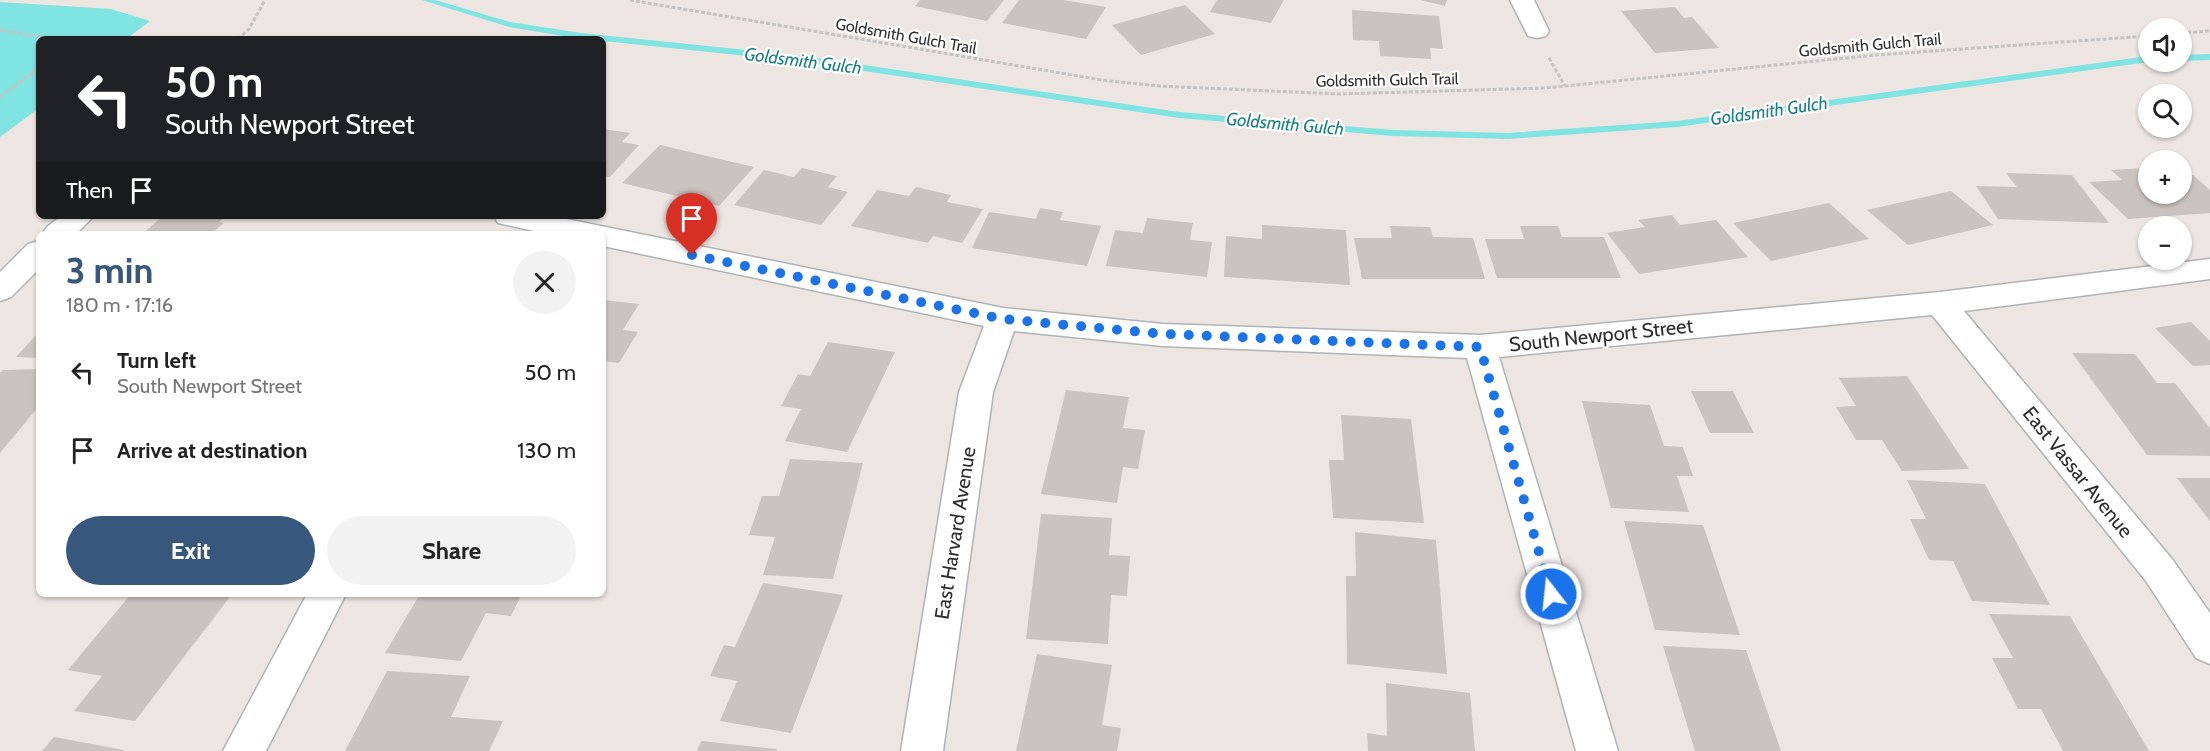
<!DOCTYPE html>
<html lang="en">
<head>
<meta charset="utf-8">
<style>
  :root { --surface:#fff; --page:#f2f2f2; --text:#222; --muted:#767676; --accent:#38577c }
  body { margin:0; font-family:Cabin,sans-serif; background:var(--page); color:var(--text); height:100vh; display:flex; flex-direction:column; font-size:22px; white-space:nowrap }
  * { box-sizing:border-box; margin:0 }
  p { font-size:20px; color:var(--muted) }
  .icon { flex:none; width:33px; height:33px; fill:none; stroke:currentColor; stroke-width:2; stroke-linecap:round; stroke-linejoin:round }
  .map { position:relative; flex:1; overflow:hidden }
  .side { position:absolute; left:36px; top:231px; width:570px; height:366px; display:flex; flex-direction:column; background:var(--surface); border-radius:9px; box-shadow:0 2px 4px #0004 }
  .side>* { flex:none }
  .hud { position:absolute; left:36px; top:36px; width:570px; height:183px; border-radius:9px; box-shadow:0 2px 4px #0004; background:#202124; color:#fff; overflow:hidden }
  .controls { position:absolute; left:2138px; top:18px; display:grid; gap:12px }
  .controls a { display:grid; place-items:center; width:54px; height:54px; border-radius:50%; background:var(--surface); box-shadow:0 2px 4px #0004; font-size:30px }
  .pin { position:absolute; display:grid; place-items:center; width:51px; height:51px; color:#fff; margin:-62px -26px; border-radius:50% 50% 50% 0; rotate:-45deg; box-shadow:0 0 6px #0007 }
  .pin .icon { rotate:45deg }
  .me { position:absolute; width:66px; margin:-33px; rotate:344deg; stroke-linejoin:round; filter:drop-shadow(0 0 4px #0008) }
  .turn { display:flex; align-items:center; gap:21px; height:126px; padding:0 30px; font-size:27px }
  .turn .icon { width:78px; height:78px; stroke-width:2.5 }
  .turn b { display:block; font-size:42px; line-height:51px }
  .then { display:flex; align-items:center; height:57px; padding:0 30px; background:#0003; gap:12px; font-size:22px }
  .round { display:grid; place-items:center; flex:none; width:63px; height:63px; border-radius:32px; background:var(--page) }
  .summary { display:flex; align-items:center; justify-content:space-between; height:102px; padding:0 30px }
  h1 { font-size:36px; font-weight:800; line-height:45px; color:var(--accent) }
  .primary-button { display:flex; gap:12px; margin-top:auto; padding:12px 30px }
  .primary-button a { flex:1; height:69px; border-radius:36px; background:var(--accent); color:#fff; font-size:24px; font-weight:800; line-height:69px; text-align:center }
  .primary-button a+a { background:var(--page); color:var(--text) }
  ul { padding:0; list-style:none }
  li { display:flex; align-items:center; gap:18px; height:78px; padding:0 30px }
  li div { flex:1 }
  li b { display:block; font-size:22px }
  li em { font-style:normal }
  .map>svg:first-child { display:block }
</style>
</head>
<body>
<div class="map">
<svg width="2210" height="751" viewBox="0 0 2210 751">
  <rect width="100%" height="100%" fill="#ede5e2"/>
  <!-- water -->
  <polygon fill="#80e4e3" points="0,2 111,9 150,21 126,39 39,39 39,108 0,137"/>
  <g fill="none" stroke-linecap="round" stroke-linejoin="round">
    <!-- stream -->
    <g fill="#80e4e3" fill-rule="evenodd">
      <polygon points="422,0 435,0 510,22 581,33 804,56 1179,112 1393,130 1508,133 1677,121 2148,56 2149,62 1677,127 1508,139 1393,136 1179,118 804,62 603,41 603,39 581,39 509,27"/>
      <polygon points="2210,54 2210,60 2181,61 2181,55"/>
    </g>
  </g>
  <!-- building -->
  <g fill="#cac3c0">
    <polygon points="920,0 1004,0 987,21 915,6"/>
    <polygon points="1019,0 1063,0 1106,7 1086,39 1002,23"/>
    <polygon points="1217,0 1284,0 1271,23 1210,12"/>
    <polygon points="1420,0 1447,0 1445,6"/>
    <polygon points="1185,5 1215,34 1141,55 1112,25"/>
    <polygon points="1675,7 1684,18 1692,17 1719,48 1655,53 1621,11"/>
    <polygon points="1352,10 1439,16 1443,49 1430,48 1431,59 1380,56 1379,41 1353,40"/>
    <polygon points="603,129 630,133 622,142 639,145 610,177 603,176"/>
    <polygon points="660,145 754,167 719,206 622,183"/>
    <polygon points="802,168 837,176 828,187 848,192 821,225 734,205 764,170 794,177"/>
    <polygon points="2146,168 2148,194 2181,194 2181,176 2193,175 2210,190 2210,213 2128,219 2089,182 2122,180 2111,170"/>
    <polygon points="2006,173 2072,175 2109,223 1998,219 1976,186 2017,187"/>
    <polygon points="916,187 951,195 947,202 983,209 962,243 933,236 928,243 851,226 877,190 909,196"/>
    <polygon points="1951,191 1993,225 1908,245 1867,210"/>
    <polygon points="1829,203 1869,239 1771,261 1733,223"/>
    <polygon points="1040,208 1063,212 1060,220 1101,226 1087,266 972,248 989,212 1036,219"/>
    <polygon points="1672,215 1680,225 1716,220 1748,257 1639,274 1607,233 1645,227 1638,220"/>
    <polygon points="163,216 226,216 219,222 224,223 211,234 142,234"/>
    <polygon points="1147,218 1193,223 1190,240 1212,242 1207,277 1106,266 1115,230 1143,233"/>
    <polygon points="1262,225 1346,230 1350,285 1224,277 1226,236 1262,239"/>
    <polygon points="1390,226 1430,227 1433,237 1473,238 1485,279 1362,279 1354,238 1392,238"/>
    <polygon points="1520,226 1558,226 1562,237 1604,237 1621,278 1497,278 1485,239 1524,239"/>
    <polygon points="603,300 639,304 623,330 638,332 619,363 603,361"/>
    <polygon points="2191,322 2210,341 2210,365 2193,366 2155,328"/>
    <polygon points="39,332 39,358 16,357"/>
    <polygon points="828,342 895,352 847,452 785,441 801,409 781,406 798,374 810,376"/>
    <polygon points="2072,353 2135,354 2157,383 2175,383 2210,428 2210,456 2147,455"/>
    <polygon points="39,369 39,406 0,453 0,373 3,370"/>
    <polygon points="1907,376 1969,469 1902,471 1882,440 1856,440 1836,407 1856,406 1839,378"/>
    <polygon points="1066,390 1129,397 1123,428 1145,430 1138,469 1123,467 1117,503 1041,494"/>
    <polygon points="1691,391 1733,391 1754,433 1710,433"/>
    <polygon points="1582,401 1650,405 1664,446 1683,447 1693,476 1677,476 1689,512 1611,508"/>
    <polygon points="1341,415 1411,419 1424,523 1333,518 1329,460 1344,460"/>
    <polygon points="790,459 863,463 833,579 763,575 775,537 749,535 762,496 779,496"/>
    <polygon points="2177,478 2210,478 2210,521"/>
    <polygon points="1907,480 1985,484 2050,605 1972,601 1953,561 1929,560 1910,519 1926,519"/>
    <polygon points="1041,514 1112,518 1109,555 1130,556 1127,596 1111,595 1108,644 1026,639"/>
    <polygon points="1624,521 1703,525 1740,635 1655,630"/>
    <polygon points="1355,532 1436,540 1447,674 1347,664 1346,576 1356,576"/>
    <polygon points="763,583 843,595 791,733 720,721 737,681 710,676 724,645 735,647"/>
    <polygon points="131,594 232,594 135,721 74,711 102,676 68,670"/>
    <polygon points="420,594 522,594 511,616 486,613 461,661 385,653"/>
    <polygon points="1989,614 2070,616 2149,751 2063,751 2041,709 2018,709 1992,658 2013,658"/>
    <polygon points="1663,646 1746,650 1781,751 1695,751"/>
    <polygon points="1037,654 1112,665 1102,725 1121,728 1117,751 1016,751"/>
    <polygon points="387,671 470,676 451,717 503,721 489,751 345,751"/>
    <polygon points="1386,683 1470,693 1475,751 1368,751 1367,733 1387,736"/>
    <polygon points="54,737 124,750 124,751 42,751"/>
    <polygon points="701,741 777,749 777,751 697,751"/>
  </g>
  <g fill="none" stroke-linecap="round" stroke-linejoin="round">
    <defs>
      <g id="minor">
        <polygon points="1510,0 1534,0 1549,31 1546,36 1537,38 1528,36"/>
        <polygon points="61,216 94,216 76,234 42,234 47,227"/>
        <polygon points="494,216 552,216 1003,308 1163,324 1480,335 1940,292 2210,259 2210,279 1964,311 2172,559 2210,613 2210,664 2196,658 2146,581 1932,315 1499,357 1618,751 1576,751 1467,358 1163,346 1014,331 993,392 943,751 901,751 959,392 984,326 603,246 603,234 548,234 498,223"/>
        <polygon points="39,241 39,269 11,297 0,301 0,272 28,244"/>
        <polygon points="307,594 346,594 266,751 223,751"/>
      </g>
    </defs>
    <!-- minor casing -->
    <use href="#minor" stroke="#aeb3b8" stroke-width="3"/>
    <!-- path -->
    <g stroke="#c4c4c4" stroke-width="3" stroke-dasharray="4 2" stroke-linecap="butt">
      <polyline points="630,0 1102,80 1159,86 1339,94 1545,88 1876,55 2148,36"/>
      <polyline points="0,30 55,39"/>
      <polyline points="2181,33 2210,31"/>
      <polyline points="238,39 249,29 265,0"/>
      <polyline points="1549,58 1565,86"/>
      <polyline points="0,97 39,68"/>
    </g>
    <!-- minor -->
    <use href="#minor" fill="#fff" fill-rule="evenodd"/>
  </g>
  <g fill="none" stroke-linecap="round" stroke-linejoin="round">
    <!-- route -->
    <polyline stroke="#1a73e8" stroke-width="10" stroke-dasharray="0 18" points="692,255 1003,319 1163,334 1480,347 1551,594"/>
  </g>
  <g text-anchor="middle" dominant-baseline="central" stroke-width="4.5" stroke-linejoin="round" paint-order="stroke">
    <!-- far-street labels -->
    <g font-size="16" fill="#2e2e2e" stroke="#fff">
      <text transform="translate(906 36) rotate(10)">Goldsmith Gulch Trail</text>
      <text transform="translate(1870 45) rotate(-5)">Goldsmith Gulch Trail</text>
      <text transform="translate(1387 80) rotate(-1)">Goldsmith Gulch Trail</text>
    </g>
    <!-- far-water labels -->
    <g font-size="18" font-style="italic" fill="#1a8087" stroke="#fff">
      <text transform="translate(803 61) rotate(7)">Goldsmith Gulch</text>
      <text transform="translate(1769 111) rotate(-8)">Goldsmith Gulch</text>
      <text transform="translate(1285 124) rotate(5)">Goldsmith Gulch</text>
    </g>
    <!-- street labels -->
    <g font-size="20" fill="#2e2e2e" stroke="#fff">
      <text transform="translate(1601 335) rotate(-6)">South Newport Street</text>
      <text transform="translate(2078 472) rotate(51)">East Vassar Avenue</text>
      <text transform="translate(955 533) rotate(-81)">East Harvard Avenue</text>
    </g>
  </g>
</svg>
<div class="controls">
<a><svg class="icon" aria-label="sound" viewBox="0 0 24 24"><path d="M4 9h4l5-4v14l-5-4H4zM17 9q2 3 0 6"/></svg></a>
<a><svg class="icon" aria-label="search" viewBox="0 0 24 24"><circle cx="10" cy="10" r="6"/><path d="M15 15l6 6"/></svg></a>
<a>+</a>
<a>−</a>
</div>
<div class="pin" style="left:692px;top:255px;background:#d93025"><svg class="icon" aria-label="arrive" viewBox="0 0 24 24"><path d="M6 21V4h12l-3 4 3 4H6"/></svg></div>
<svg class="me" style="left:1551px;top:594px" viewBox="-20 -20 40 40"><circle r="17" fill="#1a73e8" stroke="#fff" stroke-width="3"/><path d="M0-11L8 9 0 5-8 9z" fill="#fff"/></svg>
<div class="hud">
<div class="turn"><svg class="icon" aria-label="left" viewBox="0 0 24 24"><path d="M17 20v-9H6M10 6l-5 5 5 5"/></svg><div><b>50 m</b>South Newport Street</div></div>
<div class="then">Then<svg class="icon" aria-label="arrive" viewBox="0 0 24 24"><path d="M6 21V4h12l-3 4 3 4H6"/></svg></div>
</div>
<section class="side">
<div class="summary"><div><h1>3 min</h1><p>180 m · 17:16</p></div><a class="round"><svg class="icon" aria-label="close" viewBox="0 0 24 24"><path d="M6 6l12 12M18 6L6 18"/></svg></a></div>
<ul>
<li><svg class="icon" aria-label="left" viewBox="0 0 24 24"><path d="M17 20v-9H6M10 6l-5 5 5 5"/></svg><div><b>Turn left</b><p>South Newport Street</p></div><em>50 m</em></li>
<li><svg class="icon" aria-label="arrive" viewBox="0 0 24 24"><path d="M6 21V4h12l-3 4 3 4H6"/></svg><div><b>Arrive at destination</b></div><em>130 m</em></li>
</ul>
<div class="primary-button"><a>Exit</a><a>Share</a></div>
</section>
</div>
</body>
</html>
